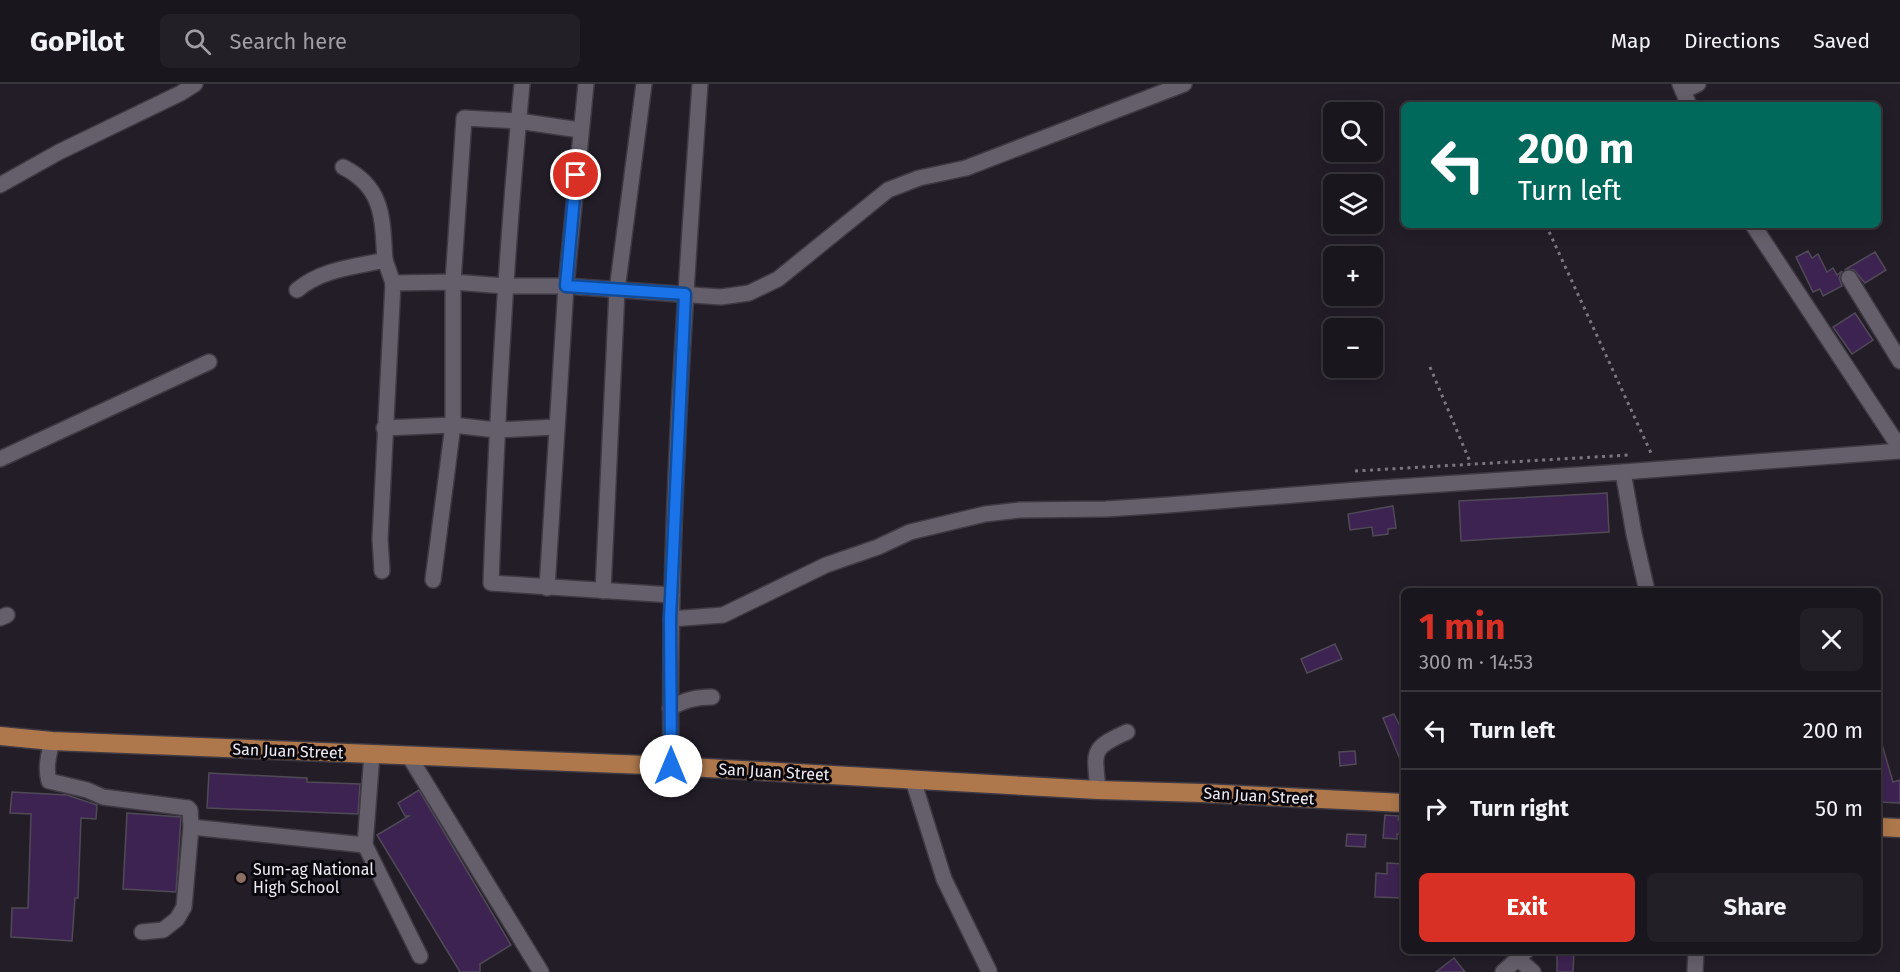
<!DOCTYPE html>
<html lang="en">
<head>
<meta charset="utf-8">
<style>
  :root { --surface:#1a161d; --page:#231f26; --text:#f1f3f6; --muted:#9f9fa4; --line:#38353b; --accent:#d93025 }
  body { margin:0; font-family:"Fira Sans",sans-serif; background:var(--page); color:var(--text); height:100vh; display:flex; flex-direction:column; font-size:22px; white-space:nowrap }
  * { box-sizing:border-box; margin:0 }
  p { font-size:20px; color:var(--muted) }
  .icon { flex:none; width:33px; height:33px; fill:none; stroke:currentColor; stroke-width:2; stroke-linecap:round; stroke-linejoin:round }
  .map { position:relative; flex:1; overflow:hidden }
  .side { position:absolute; left:1401px; top:504px; width:480px; height:366px; display:flex; flex-direction:column; background:var(--surface); border-radius:9px; box-shadow:0 3px 15px #0003,0 0 0 2px var(--line) }
  .side>* { flex:none }
  .guide { position:absolute; left:1401px; top:18px; width:480px; height:126px; border-radius:9px; box-shadow:0 3px 15px #0003,0 0 0 2px var(--line); background:#00695c; color:#fff; overflow:hidden }
  .tools { position:absolute; left:1323px; top:18px; display:grid; gap:12px }
  .tools a { display:grid; place-items:center; width:60px; height:60px; border-radius:9px; background:var(--surface); box-shadow:0 3px 15px #0003,0 0 0 2px var(--line); font-size:30px }
  .pin { position:absolute; display:grid; place-items:center; width:51px; height:51px; color:#fff; margin:-26px; border:3px solid #fff; border-radius:50%; box-shadow:0 2px 6px #0007 }
  .me { position:absolute; width:66px; margin:-33px; rotate:0deg; stroke-linejoin:round; filter:drop-shadow(0 0 4px #0008) }
  .turn { display:flex; align-items:center; gap:21px; height:126px; padding:0 18px; font-size:27px }
  .turn .icon { width:78px; height:78px; stroke-width:2.5 }
  .turn b { display:block; font-size:42px; line-height:51px }
  .round { display:grid; place-items:center; flex:none; width:63px; height:63px; border-radius:9px; background:var(--page) }
  .summary { display:flex; align-items:center; justify-content:space-between; height:102px; padding:0 18px }
  h1 { font-size:36px; font-weight:700; line-height:45px; color:var(--accent) }
  .action { display:flex; gap:12px; margin-top:auto; padding:12px 18px }
  .action a { flex:1; height:69px; border-radius:9px; background:var(--accent); color:#fff; font-size:24px; font-weight:700; line-height:69px; text-align:center }
  .action a+a { background:var(--page); color:var(--text) }
  ul { padding:0; list-style:none }
  li { display:flex; align-items:center; gap:18px; height:78px; padding:0 18px; border-top:2px solid var(--line) }
  li div { flex:1 }
  li b { display:block; font-size:22px }
  li em { font-style:normal }
  header { display:flex; align-items:center; gap:36px; box-sizing:border-box; height:84px; padding:0 30px; background:var(--surface); border-bottom:2px solid var(--line) }
  header strong { font-size:28px }
  nav { display:flex; gap:33px; margin-inline-start:auto; font-size:21px }
  .search { width:420px; height:54px; background:var(--page); display:flex; align-items:center; gap:15px; box-sizing:border-box; padding:0 21px; border-radius:9px; color:var(--muted); font-size:22px }
  .map>svg:first-child { display:block }
</style>
</head>
<body>
<header>
<strong>GoPilot</strong>
<div class="search"><svg class="icon" aria-label="search" viewBox="0 0 24 24"><circle cx="10" cy="10" r="6"/><path d="M15 15l6 6"/></svg>Search here</div>
<nav><a>Map</a><a>Directions</a><a>Saved</a></nav>
</header>
<div class="map">
<svg width="1900" height="888" viewBox="0 0 1900 888">
  <rect width="100%" height="100%" fill="#221d27"/>
  <!-- building -->
  <g fill="#3d2352" stroke="#504a56" stroke-width="1.5">
    <polygon points="1808,167 1812,174 1818,170 1827,188 1833,184 1837,191 1842,187 1839,194 1842,202 1823,212 1820,205 1813,208 1796,173"/>
    <polygon points="1875,168 1886,186 1865,199 1854,186 1846,185"/>
    <polygon points="1855,229 1873,256 1852,270 1833,243"/>
    <polygon points="1607,409 1609,448 1461,457 1459,417"/>
    <polygon points="1393,422 1396,444 1388,445 1388,450 1373,452 1372,443 1350,446 1348,430"/>
    <polygon points="1335,560 1342,575 1307,589 1301,575"/>
    <polygon points="1394,630 1404,650 1404,685 1383,634"/>
    <polygon points="1881,657 1893,698 1900,696 1900,719 1878,718 1878,658"/>
    <polygon points="1355,667 1356,680 1340,682 1339,668"/>
    <polygon points="209,689 307,694 307,698 360,700 358,730 207,724"/>
    <polygon points="419,706 511,861 480,880 480,888 460,888 377,751 409,732 405,732 398,719"/>
    <polygon points="12,708 67,711 97,721 96,735 81,734 78,814 75,814 72,857 11,853 12,824 28,824 31,730 10,729"/>
    <polygon points="127,729 181,733 176,808 123,805"/>
    <polygon points="1385,731 1399,732 1398,736 1404,736 1404,750 1397,750 1397,755 1383,754"/>
    <polygon points="1347,750 1366,751 1365,763 1346,762"/>
    <polygon points="1387,779 1404,780 1404,814 1375,813 1376,789 1387,790"/>
    <polygon points="1557,867 1574,867 1573,888 1557,888"/>
    <polygon points="1454,874 1465,888 1436,888"/>
  </g>
  <g fill="none" stroke-linecap="round" stroke-linejoin="round">
    <defs>
      <g id="minor">
        <path d="M522,0C506,166 497,332 491,499L672,511"/>
        <polyline points="1680,0 1689,21"/>
        <polyline points="1683,7 1698,0"/>
        <path d="M343,83C385,104 382,136 385,176"/>
        <polyline points="0,101 59,68 181,9 195,0"/>
        <polyline points="1753,141 1900,364"/>
        <polyline points="1849,194 1900,277"/>
        <path d="M297,206C322,185 354,183 385,176L393,199"/>
        <polyline points="384,344 453,341 496,346 556,343"/>
        <polyline points="0,375 209,278"/>
        <polyline points="1623,388 1900,367"/>
        <polyline points="382,487 380,455 393,199 453,198 505,202 566,202 721,213 749,209 778,195 888,106 919,94 966,84 1184,0"/>
        <polyline points="433,496 453,341 453,198 464,34 518,37 580,46"/>
        <polyline points="547,504 566,202 586,0"/>
        <polyline points="603,507 617,206 644,0"/>
        <polyline points="0,534 7,531"/>
        <polyline points="671,535 723,531 826,481 878,463 910,448 985,430 1020,426 1106,425 1168,421 1382,404 1623,388 1634,450 1647,507"/>
        <path d="M670,624C685,616 696,613 712,613"/>
        <path d="M52,657C49,670 45,684 49,697L87,706L103,713L188,724L190,726L191,743L184,823L177,835L163,846L142,848"/>
        <polyline points="372,670 365,761 420,872"/>
        <polyline points="409,672 541,888"/>
        <path d="M671,682C668,455 684,227 700,0"/>
        <polyline points="913,696 944,795 989,887"/>
        <path d="M1098,706C1095,668 1089,665 1127,648"/>
        <polyline points="191,743 365,761"/>
        <polyline points="1518,875 1533,888"/>
        <polyline points="1503,888 1526,867"/>
        <polyline points="1695,888 1696,867"/>
      </g>
      <g id="major">
        <polyline points="0,652 52,657 671,682 1098,706 1202,709 1404,719"/>
        <polyline points="1878,743 1900,744"/>
      </g>
    </defs>
    <!-- minor casing -->
    <use href="#minor" stroke="#3e3942" stroke-width="18"/>
    <!-- major casing -->
    <use href="#major" stroke="#3e3942" stroke-width="21"/>
    <!-- path -->
    <g stroke="#7b7780" stroke-width="3" stroke-dasharray="3 4.5" stroke-linecap="butt">
      <polyline points="1546,141 1651,369"/>
      <polyline points="1430,283 1471,380"/>
      <polyline points="1355,387 1629,371"/>
    </g>
    <!-- minor -->
    <use href="#minor" stroke="#655f6b" stroke-width="15"/>
    <!-- major -->
    <use href="#major" stroke="#ae784c" stroke-width="18"/>
  </g>
  <g fill="none" stroke-linecap="round" stroke-linejoin="round">
    <defs>
      <polyline id="route" points="576,91 566,202 685,210 670,535 671,682"/>
    </defs>
    <!-- route casing -->
    <use href="#route" stroke="#114b97" stroke-width="15"/>
    <!-- route -->
    <use href="#route" stroke="#1a73e8" stroke-width="10"/>
  </g>
  <!-- markers -->
  <circle fill="#8d6e63" stroke="#0a080d" stroke-width="2" cx="241" cy="794" r="6"/>
  <g text-anchor="middle" dominant-baseline="central" stroke-width="6" stroke-linejoin="round" paint-order="stroke">
    <!-- street labels -->
    <g font-size="16" fill="#eeebf2" stroke="#0a080d">
      <text transform="translate(288 667) rotate(2)">San Juan Street</text>
      <text transform="translate(774 688) rotate(3)">San Juan Street</text>
      <text transform="translate(1259 712) rotate(3)">San Juan Street</text>
    </g>
    <!-- poi labels -->
    <g font-size="16" fill="#eeebf2" stroke="#0a080d" text-anchor="start">
      <text x="253" y="785">Sum-ag National<tspan x="253" dy="18">High School</tspan></text>
    </g>
  </g>
</svg>
<div class="tools">
<a><svg class="icon" aria-label="search" viewBox="0 0 24 24"><circle cx="10" cy="10" r="6"/><path d="M15 15l6 6"/></svg></a>
<a><svg class="icon" aria-label="layers" viewBox="0 0 24 24"><path d="M12 4l9 5-9 5-9-5zM3 14l9 5 9-5"/></svg></a>
<a>+</a>
<a>−</a>
</div>
<div class="pin" style="left:576px;top:91px;background:#d93025"><svg class="icon" aria-label="arrive" viewBox="0 0 24 24"><path d="M6 21V4h12l-3 4 3 4H6"/></svg></div>
<svg class="me" style="left:671px;top:682px" viewBox="-20 -20 40 40"><circle r="19" fill="#fff"/><path d="M0-13L10 11 0 6-10 11z" fill="#1a73e8"/></svg>
<div class="guide">
<div class="turn"><svg class="icon" aria-label="left" viewBox="0 0 24 24"><path d="M17 20v-9H6M10 6l-5 5 5 5"/></svg><div><b>200 m</b>Turn left</div></div>
</div>
<section class="side">
<div class="summary"><div><h1>1 min</h1><p>300 m · 14:53</p></div><a class="round"><svg class="icon" aria-label="close" viewBox="0 0 24 24"><path d="M6 6l12 12M18 6L6 18"/></svg></a></div>
<ul>
<li><svg class="icon" aria-label="left" viewBox="0 0 24 24"><path d="M17 20v-9H6M10 6l-5 5 5 5"/></svg><div><b>Turn left</b></div><em>200 m</em></li>
<li><svg class="icon" aria-label="right" viewBox="0 0 24 24"><path d="M7 20v-9h11M14 6l5 5-5 5"/></svg><div><b>Turn right</b></div><em>50 m</em></li>
</ul>
<div class="action"><a>Exit</a><a>Share</a></div>
</section>
</div>
</body>
</html>
